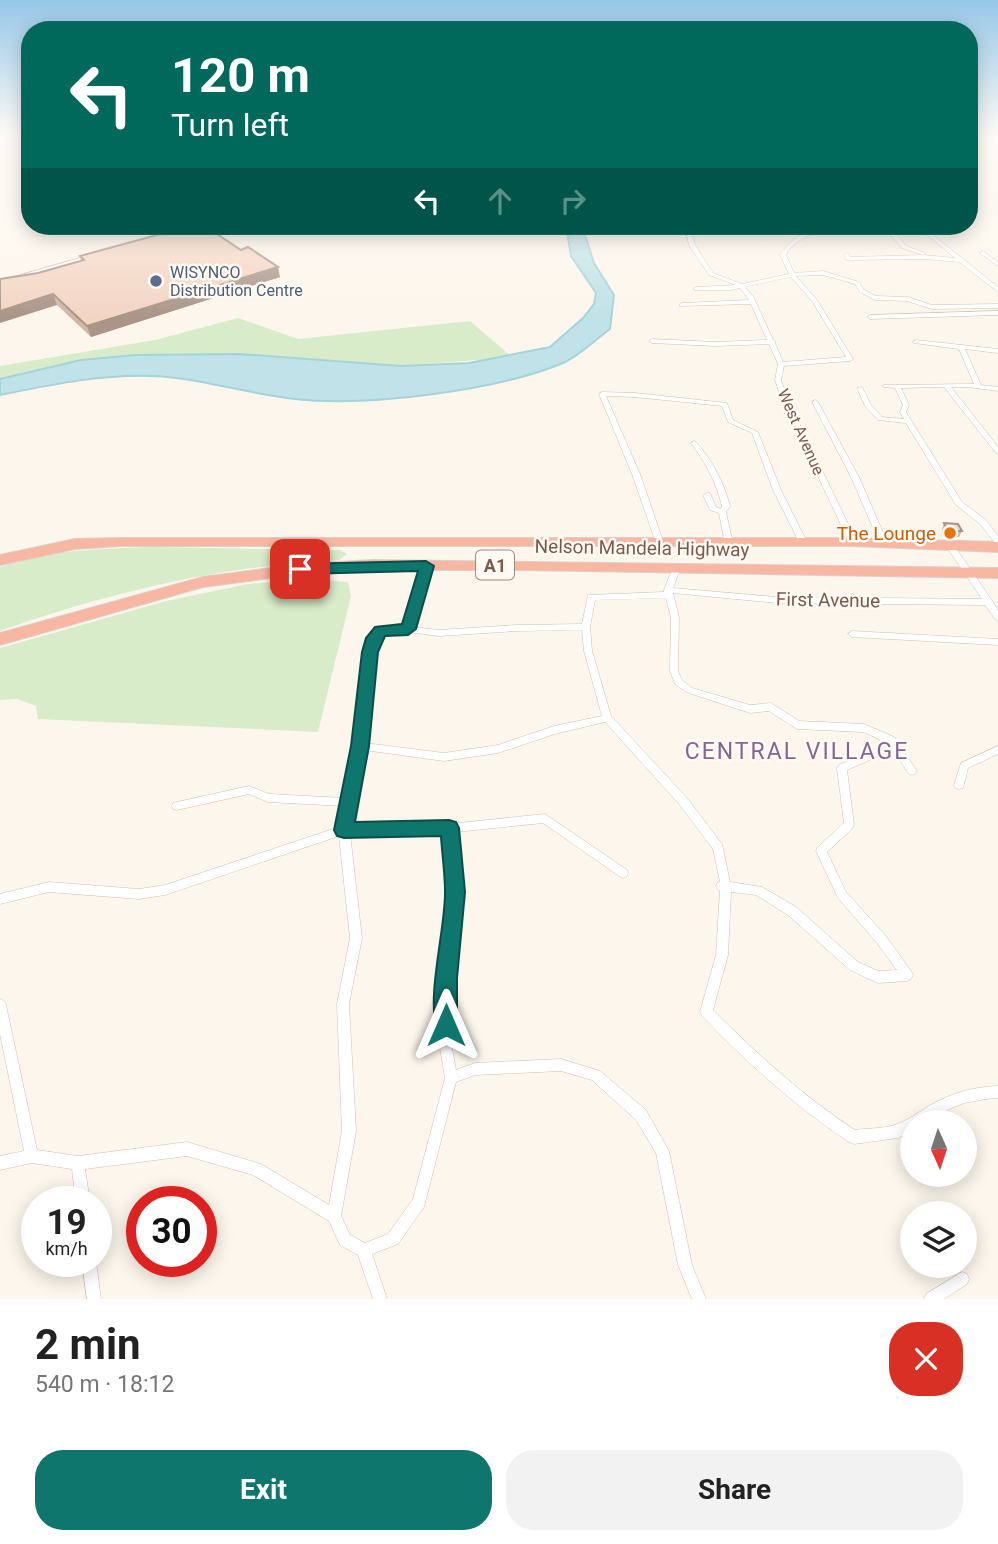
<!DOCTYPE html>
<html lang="en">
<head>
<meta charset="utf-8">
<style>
  :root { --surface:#fff; --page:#f2f2f2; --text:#222; --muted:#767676; --accent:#0f766e }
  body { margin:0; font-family:Roboto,sans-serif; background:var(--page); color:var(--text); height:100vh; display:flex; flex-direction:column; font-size:26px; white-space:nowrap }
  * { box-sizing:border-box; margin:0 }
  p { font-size:23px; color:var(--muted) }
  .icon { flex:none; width:38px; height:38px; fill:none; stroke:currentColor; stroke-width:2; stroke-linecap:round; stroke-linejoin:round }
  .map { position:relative; height:1299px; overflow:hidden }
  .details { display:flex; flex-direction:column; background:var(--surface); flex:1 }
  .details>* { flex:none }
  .guide { position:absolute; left:21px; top:21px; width:957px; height:214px; border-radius:28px; box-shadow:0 4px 18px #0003; background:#00695c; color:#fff; overflow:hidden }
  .needle { width:46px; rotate:177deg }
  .buttons { position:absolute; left:900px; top:1110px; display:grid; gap:14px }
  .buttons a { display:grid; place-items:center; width:77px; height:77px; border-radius:50%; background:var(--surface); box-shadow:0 4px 18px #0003; font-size:35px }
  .speed { position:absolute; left:21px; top:1186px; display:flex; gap:14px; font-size:35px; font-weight:700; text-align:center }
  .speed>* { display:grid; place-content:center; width:91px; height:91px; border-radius:50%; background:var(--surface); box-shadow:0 4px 18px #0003; line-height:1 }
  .speed small { font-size:18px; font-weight:400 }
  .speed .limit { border:10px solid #d22; background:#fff; color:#111 }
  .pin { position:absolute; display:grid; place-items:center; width:60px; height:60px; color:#fff; margin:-30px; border-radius:14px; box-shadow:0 4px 10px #0006 }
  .me { position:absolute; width:77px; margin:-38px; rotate:0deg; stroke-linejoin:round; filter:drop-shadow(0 0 5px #0008) }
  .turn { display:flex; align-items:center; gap:24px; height:147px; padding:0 35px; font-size:32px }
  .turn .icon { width:91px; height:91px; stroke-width:2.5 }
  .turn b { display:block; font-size:49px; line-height:60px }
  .lanes { display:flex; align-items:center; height:66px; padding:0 35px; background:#0003; justify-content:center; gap:35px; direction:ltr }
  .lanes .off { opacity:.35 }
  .round { display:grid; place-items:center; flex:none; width:74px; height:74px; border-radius:28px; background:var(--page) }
  .headline { display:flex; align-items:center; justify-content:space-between; height:119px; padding:0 35px }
  h1 { font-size:42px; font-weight:700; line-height:52px }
  .cta { display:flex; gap:14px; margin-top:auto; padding:14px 35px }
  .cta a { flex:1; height:80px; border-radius:28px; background:var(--accent); color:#fff; font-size:28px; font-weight:700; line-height:80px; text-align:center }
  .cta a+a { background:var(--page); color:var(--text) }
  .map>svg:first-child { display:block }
</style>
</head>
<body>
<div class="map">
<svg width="998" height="1299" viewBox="0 0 998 1299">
  <rect width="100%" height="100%" fill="#fdf6ec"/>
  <!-- green -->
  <g fill="#d8ecc9">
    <polygon points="238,318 298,339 470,321 512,357 401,366 239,354 135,355 81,360 0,379 0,366 155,340"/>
    <path d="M152,547L340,550L347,554L339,560C222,566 110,592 0,631V567C49,549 100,549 152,547Z"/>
    <polygon points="310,579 348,582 351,596 318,732 38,719 36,706 17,699 0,700 0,648 166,601 248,584"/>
  </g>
  <!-- water -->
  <path fill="#bfe3e8" stroke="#a5d3da" stroke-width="2" d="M566,226H582L594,263L614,295L610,329C595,340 579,356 563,363C496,391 366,407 295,399C247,394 201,378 153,376C101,374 50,385 0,395V379L81,360L135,355L239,354L401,366L469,363L550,347L583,318L594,304L596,293L571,256Z"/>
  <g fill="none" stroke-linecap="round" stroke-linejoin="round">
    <defs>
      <g id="street">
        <path d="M685,226H689L695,245L713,273L742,284L789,274L780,255C792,236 813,226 835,226C818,234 797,235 786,255L794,273L823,271L859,282L864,290L876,296L908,297L932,305L998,304V308L932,309L907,301L875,300L860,292L855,284L823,275L796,276L817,300L853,359L850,361L784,366L781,380L788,400L857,542L856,544H853L849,542L782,400L775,380L778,364L769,344L716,346L652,343L649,341L652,339L716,342L767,340L751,304L680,306V304L682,303L749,300L740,288L731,290H694L693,289L696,287L736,285L709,275L689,245ZM791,277L812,301L846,357L783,362L775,343L776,342L773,340L754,298L745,287Z"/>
        <polygon points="872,226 878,226 891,230 901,226 906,226 894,232 906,246 925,253 926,254 923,255 955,258 919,228 923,227 998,287 998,292 959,262 925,259 846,260 844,255 847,253 849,254 850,257 923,255 902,248 889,233"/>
        <polygon points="983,251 998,262 998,266 981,254 980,253"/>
        <polygon points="998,311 998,315 870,319 867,317 870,315"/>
        <polygon points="916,340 998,349 998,353 965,349 981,385 998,387 998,391 968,387 951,387 998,447 998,454 996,453 944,387 901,388 909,405 906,412 962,502 986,520 998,536 998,543 995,543 980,524 956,505 906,423 878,420 865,406 857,388 862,387 871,405 882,417 904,419 900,412 903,405 895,388 883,387 883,385 974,384 959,349 914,343 913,342"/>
        <polygon points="602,392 635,393 727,403 733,420 758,432 781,490 808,544 807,546 801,546 773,490 752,433 728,422 722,406 635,397 606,396 640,474 664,544 663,546 657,546 632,474 599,394"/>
        <polygon points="815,400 818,402 859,477 888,544 887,546 881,546 880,544 851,477 812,402"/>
        <path d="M694,441L696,442C713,461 723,481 730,506L726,512L733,544L732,546H726L725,544L719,513L710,510L703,495L707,493H710L716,507L721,509L722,506C716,482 706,463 691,443Z"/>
        <path d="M950,543L953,544L993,602L998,611V620L995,619L985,605L777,603L673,593L679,618L678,671L682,680L692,688L750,705L771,703L774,705L799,721L864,724L894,737L917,771L915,774L912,775L909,774L892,749L890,751L847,770L854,825L853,828L827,852L846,892L885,935L911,971L913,975L911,979L907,981L878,983L850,970L788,915L756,895L731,892L728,955L713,1010C757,1054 803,1096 855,1130C869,1128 887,1129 900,1123C910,1119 919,1112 929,1106C951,1093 973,1087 998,1086V1098L986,1099L964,1103L949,1109L927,1122H912V1131L898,1138L854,1144L849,1142C795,1106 747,1063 702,1016L700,1012L716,955L720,891L717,889L716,886L717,883L720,882L713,849L679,804L605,722L555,734L498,753L444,761L364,750L350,825L449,824L545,814L627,870L628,873L627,876L623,878L619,876L543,823L455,832L460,892L452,978V1048L456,1070L475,1063L561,1059L600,1071L646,1110L669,1151L692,1265L706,1299H692L678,1265L656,1153L636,1120L592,1080L561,1071L475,1075L456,1082L424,1207L398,1244L372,1254L387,1299H373L358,1255L340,1245L329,1221L253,1175L187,1156L85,1169L90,1202H76L72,1169L32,1163L0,1170V1156L24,1151L0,1034V999L4,1001L6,1005L37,1150L78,1156L187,1142L261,1164L329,1205L342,1131L337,1004L350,938L339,836L165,895L139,899L49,892L0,904V894L49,882L139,889L165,885L339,827L344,806L268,802L249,794L177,810L173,809L172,806L173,803L177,802L249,786L269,794L345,798L355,746L366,652L370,638L378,629L405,626L424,564H430L431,566L413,627L439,630L517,625L582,624L588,595L664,592V590L673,567L677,564L681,567L673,588L777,597L982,599L946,546ZM666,598L671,618L670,671L675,684L686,692L750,713L769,711L797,729L863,732L879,739L882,746L839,765L837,768L844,823L817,848L816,851L838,898L877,943L897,970L878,971L858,962L796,907L762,887L730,882L722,844L687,798L611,716L592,651L590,627L595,600ZM582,630L584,651L602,716L554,726L498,745L444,753L365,743L374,652L378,639L383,634L408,632L439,636L517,631ZM444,833L450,892L440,978V1048L445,1078L413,1199L388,1234L365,1243L350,1235L341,1216L356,1131L349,1004L362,938L350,834Z"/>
        <polygon points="852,631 998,639 998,645 852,637 848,634"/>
        <polygon points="998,746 998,754 968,768 963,788 959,789 955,788 954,785 961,763"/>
        <polygon points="82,1262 96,1262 101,1299 87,1299"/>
        <polygon points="962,1272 967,1274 969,1279 967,1284 944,1299 924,1299 926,1294"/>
      </g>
      <polygon id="secondary" points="94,254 101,256 0,285 0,281"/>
      <g id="highway">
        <polygon points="120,538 853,538 998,542 998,552 853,546 120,546 75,549 0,565 0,555 75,539"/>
        <polygon points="373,560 998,568 998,578 521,570 373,570 300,574 203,587 0,645 0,633 203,577 300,564"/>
      </g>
    </defs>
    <!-- street casing -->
    <use href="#street" stroke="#d1beb0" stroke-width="1"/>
    <!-- secondary casing -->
    <use href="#secondary" stroke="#d6c0b0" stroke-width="2"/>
    <!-- highway casing -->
    <use href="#highway" stroke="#dad1cd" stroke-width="2"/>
    <!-- street -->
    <use href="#street" fill="#fff" fill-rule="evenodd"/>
    <!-- secondary -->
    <use href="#secondary" fill="#fff" fill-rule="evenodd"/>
    <!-- highway -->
    <use href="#highway" fill="#f7b7a3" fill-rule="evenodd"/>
  </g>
  <!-- wall -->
  <g fill="#d1b7a8">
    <polygon points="80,256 280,277 91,337 57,305 38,273 81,261"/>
    <polygon points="944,523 962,531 959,537 945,537 942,529"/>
  </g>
  <!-- shaded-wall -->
  <g fill="#aa9588">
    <polygon points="278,267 280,277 91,337 87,326"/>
    <polygon points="53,294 57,305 0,323 0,311"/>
  </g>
  <!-- building -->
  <g fill="#f3d5c3" stroke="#aa9588" stroke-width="2">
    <polygon points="190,226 205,226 241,250 248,247 278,267 87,326 53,294 0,311 0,279 38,273 84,260 80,256"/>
    <polygon points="944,523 958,524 962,531 948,531"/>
  </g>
  <!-- sky -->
  <linearGradient id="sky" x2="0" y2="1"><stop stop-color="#97c7e8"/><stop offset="0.43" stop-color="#fefbf6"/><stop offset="1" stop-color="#fefbf6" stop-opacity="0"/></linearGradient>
  <rect width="998" height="317" fill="url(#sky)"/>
  <!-- route -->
  <path fill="#0f766e" stroke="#0a4d48" stroke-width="2" d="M426,561L434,566L416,629L408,635L385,636L378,652L369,746L355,822L449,820L456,822L459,828L465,892L457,978V1025L454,1032L446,1036L438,1032C425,1000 446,928 445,891C445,873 442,854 441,836L344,838L337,836L334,830L351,746L362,652L366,638L375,627L402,624L418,571L300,574L293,569L300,564Z"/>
  <!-- markers -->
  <circle fill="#5c6f8a" stroke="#fffaf3" stroke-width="2.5" cx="156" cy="281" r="7"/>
  <circle fill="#e8710a" stroke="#fffaf3" stroke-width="2.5" cx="950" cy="533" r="7"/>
  <g text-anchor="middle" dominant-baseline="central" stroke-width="5" stroke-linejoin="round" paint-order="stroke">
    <!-- far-service labels -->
    <g font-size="16" fill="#4e5e75" stroke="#fffaf3" text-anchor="start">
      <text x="170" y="272">WISYNCO<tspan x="170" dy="18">Distribution Centre</tspan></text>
    </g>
    <!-- far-street labels -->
    <g font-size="16" fill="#7a5c4d" stroke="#fffaf3">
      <text transform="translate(801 432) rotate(66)">West Avenue</text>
    </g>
    <!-- shield labels -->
    <rect fill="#fffaf3" stroke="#a28b7f" stroke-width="2" x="476" y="550.5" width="38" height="29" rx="5"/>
    <g font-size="18" font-weight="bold" fill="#7a5c4d">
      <text x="495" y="565">A1</text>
    </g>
    <!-- food labels -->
    <g font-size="19" fill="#c56008" stroke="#fffaf3" text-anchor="end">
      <text x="936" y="533">The Lounge</text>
    </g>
    <!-- street labels -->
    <g font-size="19" fill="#7a5c4d" stroke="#fffaf3">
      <text transform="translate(642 548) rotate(1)">Nelson Mandela Highway</text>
      <text transform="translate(828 600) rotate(1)">First Avenue</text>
    </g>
    <!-- quarter labels -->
    <g font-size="23" letter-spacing="2" fill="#846695" stroke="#fffaf3">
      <text x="797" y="751">CENTRAL VILLAGE</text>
    </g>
  </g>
</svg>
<div class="buttons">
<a><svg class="needle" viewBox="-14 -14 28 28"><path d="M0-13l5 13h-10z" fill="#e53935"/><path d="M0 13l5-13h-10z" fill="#767676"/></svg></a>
<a><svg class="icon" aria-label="layers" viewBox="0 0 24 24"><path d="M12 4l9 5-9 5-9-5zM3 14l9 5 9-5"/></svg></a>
</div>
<div class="speed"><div>19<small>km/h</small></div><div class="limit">30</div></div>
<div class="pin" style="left:300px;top:569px;background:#d93025"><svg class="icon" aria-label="arrive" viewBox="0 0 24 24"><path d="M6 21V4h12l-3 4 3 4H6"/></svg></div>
<svg class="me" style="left:446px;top:1025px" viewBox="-20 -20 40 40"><path d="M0-17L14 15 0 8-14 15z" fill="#0f766e" stroke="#fff" stroke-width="4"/></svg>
<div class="guide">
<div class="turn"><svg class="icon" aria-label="left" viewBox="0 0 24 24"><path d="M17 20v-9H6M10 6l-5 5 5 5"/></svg><div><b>120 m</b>Turn left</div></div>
<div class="lanes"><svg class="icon" aria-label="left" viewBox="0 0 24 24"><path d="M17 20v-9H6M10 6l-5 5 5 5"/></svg><svg class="icon off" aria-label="ahead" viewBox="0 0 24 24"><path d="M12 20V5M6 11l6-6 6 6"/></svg><svg class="icon off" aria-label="right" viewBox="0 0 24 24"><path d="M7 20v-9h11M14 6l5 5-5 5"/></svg></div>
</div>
</div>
<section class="details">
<div class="headline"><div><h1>2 min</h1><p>540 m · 18:12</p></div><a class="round" style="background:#d93025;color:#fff"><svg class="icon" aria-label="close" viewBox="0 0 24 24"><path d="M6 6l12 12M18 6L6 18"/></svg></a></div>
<div class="cta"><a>Exit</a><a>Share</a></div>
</section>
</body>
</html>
